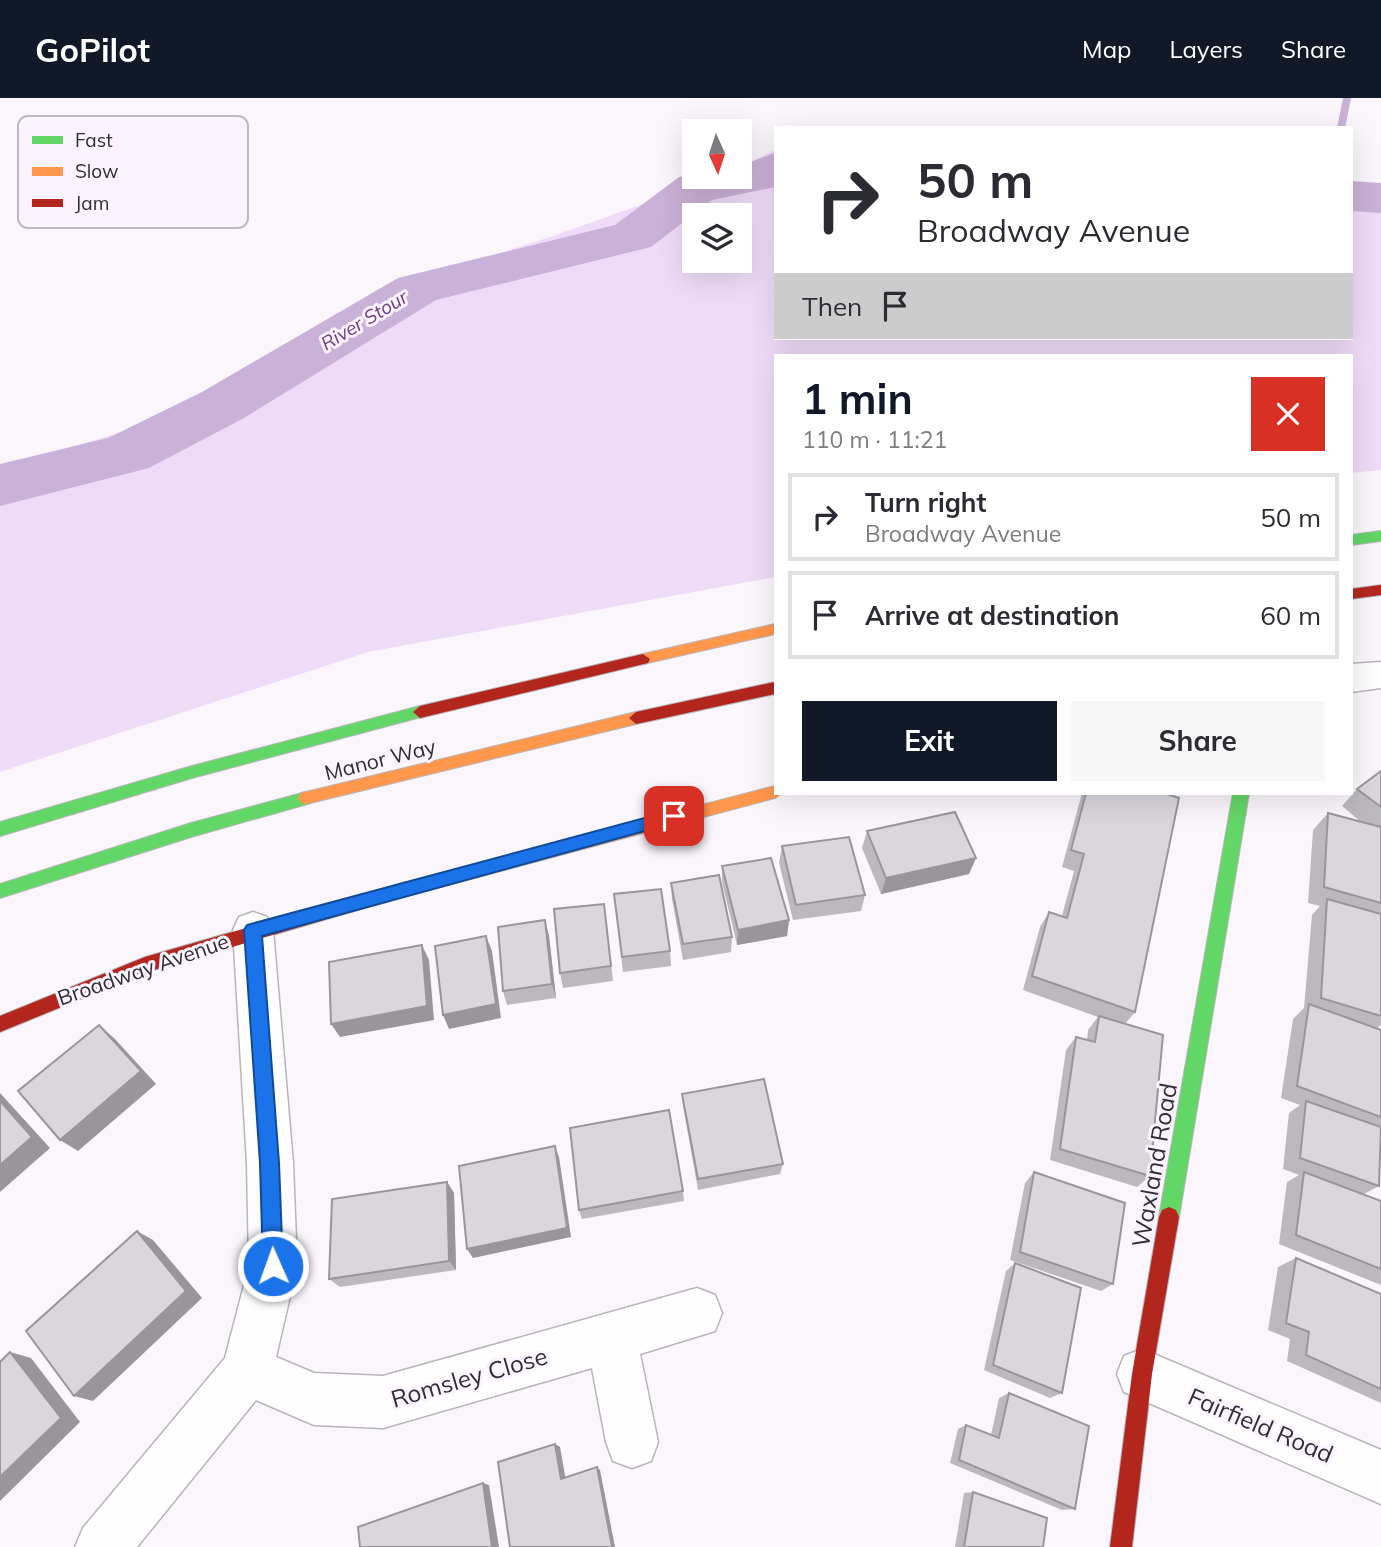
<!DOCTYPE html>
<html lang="en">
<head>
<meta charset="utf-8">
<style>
  :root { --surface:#fff; --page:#f7f7f7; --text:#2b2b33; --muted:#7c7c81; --line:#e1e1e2; --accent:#111827 }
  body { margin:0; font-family:Mulish,sans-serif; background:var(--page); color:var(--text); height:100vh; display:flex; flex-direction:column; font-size:26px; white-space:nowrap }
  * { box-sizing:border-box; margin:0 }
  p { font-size:23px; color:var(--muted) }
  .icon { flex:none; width:38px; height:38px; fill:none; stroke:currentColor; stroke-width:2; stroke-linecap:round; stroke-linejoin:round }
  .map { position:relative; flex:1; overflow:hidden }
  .panel { position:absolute; left:774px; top:256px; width:579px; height:441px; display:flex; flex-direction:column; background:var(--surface); border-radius:0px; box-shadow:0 7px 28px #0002 }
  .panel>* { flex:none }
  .hud { position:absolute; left:774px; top:28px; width:579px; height:214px; border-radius:0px; box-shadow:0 7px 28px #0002; background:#fff; color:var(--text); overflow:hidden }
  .needle { width:46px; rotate:177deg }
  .tools { position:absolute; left:682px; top:21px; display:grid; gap:14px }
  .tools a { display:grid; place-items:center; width:70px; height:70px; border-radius:0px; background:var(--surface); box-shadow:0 7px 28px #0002; font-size:35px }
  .pin { position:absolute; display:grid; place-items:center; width:60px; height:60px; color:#fff; margin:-30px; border-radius:14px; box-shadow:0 4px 10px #0006 }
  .me { position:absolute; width:77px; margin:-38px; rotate:358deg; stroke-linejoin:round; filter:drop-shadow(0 0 5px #0008) }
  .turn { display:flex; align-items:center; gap:24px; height:147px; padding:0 28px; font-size:32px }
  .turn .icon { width:91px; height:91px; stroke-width:2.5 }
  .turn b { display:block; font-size:49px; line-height:60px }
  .then { display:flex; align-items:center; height:66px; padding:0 28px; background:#0003; gap:14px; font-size:26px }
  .round { display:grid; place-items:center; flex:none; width:74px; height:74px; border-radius:0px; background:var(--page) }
  .headline { display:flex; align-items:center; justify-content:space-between; height:119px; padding:0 28px }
  h1 { font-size:42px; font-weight:700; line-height:52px; color:var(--accent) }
  .primary-button { display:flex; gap:14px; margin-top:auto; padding:14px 28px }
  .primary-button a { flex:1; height:80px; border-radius:0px; background:var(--accent); color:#fff; font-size:28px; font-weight:700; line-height:80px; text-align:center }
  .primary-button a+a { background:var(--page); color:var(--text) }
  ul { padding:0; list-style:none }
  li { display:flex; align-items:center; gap:21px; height:88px; margin:0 14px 10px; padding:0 14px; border:4px solid var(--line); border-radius:0px }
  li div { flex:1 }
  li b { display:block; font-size:26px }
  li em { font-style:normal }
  header { display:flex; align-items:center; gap:42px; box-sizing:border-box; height:98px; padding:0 35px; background:var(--accent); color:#fff }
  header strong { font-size:33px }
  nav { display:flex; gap:38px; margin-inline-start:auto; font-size:24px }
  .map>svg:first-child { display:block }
</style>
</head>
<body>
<header>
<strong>GoPilot</strong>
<nav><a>Map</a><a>Layers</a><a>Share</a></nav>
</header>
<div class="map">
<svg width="1381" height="1449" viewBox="0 0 1381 1449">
  <rect width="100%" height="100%" fill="#faf6fc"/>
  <!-- green -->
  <path fill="#eedbf8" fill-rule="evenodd" d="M775,52V240H1351V61L1354,93L1381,99V372L1351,375V257H775V479L368,554L0,674V370L206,309L294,245L412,184L553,138L719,79H740V69ZM695,117H740V163H695Z"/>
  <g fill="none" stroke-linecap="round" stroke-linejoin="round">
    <!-- stream -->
    <polygon fill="#cab1d7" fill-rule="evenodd" points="1343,0 1351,0 1345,30 1337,30"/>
    <!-- river -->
    <g fill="#cab1d7" fill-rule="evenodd">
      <polygon points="775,55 775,89 712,102 651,149 436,202 244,320 149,370 0,408 0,366 108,340 202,294 398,180 615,127 679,79 695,76 695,79 740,79 740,68"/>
      <polygon points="1351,83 1381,85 1381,115 1351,113"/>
    </g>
    <defs>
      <g id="street">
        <polygon points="1381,564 1381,590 1351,594 1351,566"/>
        <polygon points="253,814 267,819 273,832 293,1065 297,1168 276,1259 314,1275 383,1278 697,1190 715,1197 722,1215 715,1233 640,1256 658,1344 651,1363 632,1370 613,1363 606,1344 592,1270 383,1330 314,1327 256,1302 137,1449 75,1449 83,1430 225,1260 249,1168 247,1065 233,832 239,819"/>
        <polygon points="1142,1251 1381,1352 1381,1406 1124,1294 1117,1276 1124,1258"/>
      </g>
      <g id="fast">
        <polygon points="1381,433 1381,443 1351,447 1351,437"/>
        <polygon points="420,608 427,614 425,618 192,680 0,738 0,724 192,668"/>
        <polygon points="306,694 311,695 314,700 311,705 191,739 0,800 0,786 191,725"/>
        <polygon points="1233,695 1249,695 1179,1119 1176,1126 1169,1129 1162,1126 1159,1119"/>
      </g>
      <g id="slow">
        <polygon points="775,526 775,536 643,566 636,561 643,556"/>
        <polygon points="636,614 643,620 636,626 306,706 301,705 298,700 301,695 306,694"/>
        <polygon points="775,688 775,695 782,695 775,700 403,799 397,797 395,792 397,787 403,785"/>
      </g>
      <g id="jam">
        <polygon points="1381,487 1381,497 1351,501 1351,491"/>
        <polygon points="643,556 650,561 648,565 420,620 413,614 420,608"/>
        <polygon points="775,584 775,596 636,626 629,620 636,614"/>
        <polygon points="403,785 409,787 411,792 409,797 147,874 0,934 0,918 145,859"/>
        <polygon points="1169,1109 1176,1112 1179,1119 1152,1276 1132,1449 1110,1449 1132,1276 1159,1119 1162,1112"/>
      </g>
    </defs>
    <!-- street casing -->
    <use href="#street" stroke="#b8b5b9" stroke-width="3"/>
    <!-- fast casing -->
    <use href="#fast" stroke="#b8b5b9" stroke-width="2"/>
    <!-- slow casing -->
    <use href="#slow" stroke="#b8b5b9" stroke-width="2"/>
    <!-- jam casing -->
    <use href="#jam" stroke="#b8b5b9" stroke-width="2"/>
    <!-- street -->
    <use href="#street" fill="#fefeff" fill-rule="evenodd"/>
    <!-- fast -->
    <use href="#fast" fill="#63d668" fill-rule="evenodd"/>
    <!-- slow -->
    <use href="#slow" fill="#ff974d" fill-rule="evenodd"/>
    <!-- jam -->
    <use href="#jam" fill="#b3261e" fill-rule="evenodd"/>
  </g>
  <!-- wall -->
  <g fill="#bbb9bd">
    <polygon points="1381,673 1381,927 1377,930 1381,932 1381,1059 1379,1088 1364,1096 1381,1103 1381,1187 1279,1146 1287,1084 1299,1077 1283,1071 1289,1015 1300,1007 1281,1000 1293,921 1304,910 1312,817 1320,808 1308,805 1313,732 1328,715 1361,724 1342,708 1357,691"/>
    <polygon points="1082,695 1164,695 1135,914 1125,926 1150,1078 1137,1089 1050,1062 1066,952 1076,939 1087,942 1088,932 1098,919 1023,892 1040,829 1049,814 1062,818 1074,773 1062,769"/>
    <polygon points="867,733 976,760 969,776 881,796 862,750"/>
    <polygon points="782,748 865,797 861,813 793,822 779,765"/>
    <polygon points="722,768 789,822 787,838 737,847 722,784"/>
    <polygon points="671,785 732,839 731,854 683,862 672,801"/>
    <polygon points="614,796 670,853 671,868 623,874"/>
    <polygon points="606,821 613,883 563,890 560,875"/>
    <polygon points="545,822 549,838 556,900 507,907 503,893"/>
    <polygon points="682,996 783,1066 780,1076 698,1092 683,1008"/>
    <polygon points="1034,1074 1113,1186 1101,1193 1010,1162 1025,1085"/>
    <polygon points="447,1084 454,1095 456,1172 340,1189 329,1181"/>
    <polygon points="683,1093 684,1103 582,1121 579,1112"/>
    <polygon points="1296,1160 1381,1196 1381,1305 1287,1263 1290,1241 1268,1232 1278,1169"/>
    <polygon points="1015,1165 1062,1295 1050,1300 984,1272 1006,1173"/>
    <polygon points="1009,1295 1075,1411 1062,1412 950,1365 958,1331 966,1327 991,1337 999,1300"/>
    <polygon points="973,1394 1043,1449 955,1449 964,1395"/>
  </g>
  <!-- shaded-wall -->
  <g fill="#99969a">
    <polygon points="976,760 969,776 881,796 886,780"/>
    <polygon points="545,822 549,838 556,900 552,886"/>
    <polygon points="789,822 787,838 737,847 738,832"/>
    <polygon points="486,838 492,853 501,920 449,931 443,917"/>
    <polygon points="422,847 429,862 434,922 340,939 331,926"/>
    <polygon points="99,927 115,941 156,986 78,1053 60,1042"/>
    <polygon points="0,995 50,1050 0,1094"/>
    <polygon points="555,1048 559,1059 571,1139 473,1160 467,1151"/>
    <polygon points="447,1084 454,1095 456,1172 449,1163"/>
    <polygon points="137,1133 153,1142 202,1200 93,1303 74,1298"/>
    <polygon points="10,1254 31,1260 80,1324 0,1403 0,1379"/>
    <polygon points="555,1346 560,1349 566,1383 561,1381"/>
    <polygon points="597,1369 600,1372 615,1449 612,1449"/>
    <polygon points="483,1385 489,1387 499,1449 492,1449"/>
  </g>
  <!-- building -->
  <g fill="#dad7dc" stroke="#99969a" stroke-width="2">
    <polygon points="1381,673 1381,709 1357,691"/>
    <polygon points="1086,695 1164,695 1179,700 1135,914 1032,878 1049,814 1067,820 1084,756 1071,752"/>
    <polygon points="955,714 976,760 886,780 867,733"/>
    <polygon points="1328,715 1381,729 1381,805 1324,789"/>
    <polygon points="849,739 865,797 796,807 782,748"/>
    <polygon points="771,760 789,822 738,832 722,768"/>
    <polygon points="719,777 732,839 683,846 671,785"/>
    <polygon points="661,791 670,853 622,859 614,796"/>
    <polygon points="1327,801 1381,816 1381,918 1321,900"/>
    <polygon points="604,806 611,868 560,875 554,811"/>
    <polygon points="545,822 552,886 503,893 498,829"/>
    <polygon points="486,838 496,906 443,917 435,848"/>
    <polygon points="422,847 427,908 331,926 329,864"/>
    <polygon points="1309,906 1381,932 1381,1019 1297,988"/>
    <polygon points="1099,918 1163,937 1150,1078 1060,1051 1076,939 1095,944"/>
    <polygon points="99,927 141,973 60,1042 18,993"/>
    <polygon points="764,981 783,1066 698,1081 682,996"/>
    <polygon points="0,1003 32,1039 0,1067"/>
    <polygon points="1306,1003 1381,1029 1379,1088 1300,1060"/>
    <polygon points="669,1012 683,1093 579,1112 570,1030"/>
    <polygon points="555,1048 567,1130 467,1151 459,1068"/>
    <polygon points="1034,1074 1125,1105 1113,1186 1020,1154"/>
    <polygon points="1304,1074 1381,1103 1381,1171 1296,1137"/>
    <polygon points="447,1084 449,1163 329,1181 332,1101"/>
    <polygon points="137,1133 186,1193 74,1298 26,1233"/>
    <polygon points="1296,1160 1381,1196 1381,1291 1306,1257 1309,1234 1286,1225"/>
    <polygon points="1015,1165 1081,1190 1062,1295 993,1267"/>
    <polygon points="10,1254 61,1320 0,1379 0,1264"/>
    <polygon points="1009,1295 1089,1328 1075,1411 959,1362 966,1327 999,1340"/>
    <polygon points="555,1346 561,1381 597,1369 612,1449 510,1449 498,1364"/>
    <polygon points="483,1385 492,1449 360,1449 358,1429"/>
    <polygon points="973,1394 1047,1420 1043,1449 964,1449"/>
  </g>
  <!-- route -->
  <polygon fill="#1a73e8" stroke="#114b97" stroke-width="2" points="674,712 682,718 674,725 262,838 279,1065 283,1168 280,1175 273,1178 266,1175 263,1168 260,1065 244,832 247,827"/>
  <g text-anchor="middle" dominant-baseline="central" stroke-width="6" stroke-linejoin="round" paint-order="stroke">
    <!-- far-water labels -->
    <g font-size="19" font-style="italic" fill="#6b3f80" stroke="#fbf3ff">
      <text transform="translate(364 222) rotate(-31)">River Stour</text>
    </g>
    <!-- street labels -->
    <g font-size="21" fill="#312e32" stroke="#fbf3ff">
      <text transform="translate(380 661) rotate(-14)">Manor Way</text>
      <text transform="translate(143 871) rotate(-19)">Broadway Avenue</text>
    </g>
    <!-- near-street labels -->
    <g font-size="24" fill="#312e32" stroke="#fbf3ff">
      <text transform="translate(1154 1067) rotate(-80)">Waxland Road</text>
      <text transform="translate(469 1279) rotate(-16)">Romsley Close</text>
      <text transform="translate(1261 1327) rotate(23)">Fairfield Road</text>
    </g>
  </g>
  <!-- legend -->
  <rect x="18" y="18" width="230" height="112" rx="10" fill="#fbf3ff" stroke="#beb8c2" stroke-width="2"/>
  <rect x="32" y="38" width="31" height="8" fill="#63d668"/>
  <rect x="32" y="69" width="31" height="9" fill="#ff974d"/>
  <rect x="32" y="101" width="31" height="8" fill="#b3261e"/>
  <g font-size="19" fill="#312e32">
    <text x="75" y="49">Fast</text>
    <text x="75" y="80">Slow</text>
    <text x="75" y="112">Jam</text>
  </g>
</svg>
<div class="tools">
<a><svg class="needle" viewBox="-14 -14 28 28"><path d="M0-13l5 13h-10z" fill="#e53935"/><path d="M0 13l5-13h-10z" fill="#7c7c81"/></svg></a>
<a><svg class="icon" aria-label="layers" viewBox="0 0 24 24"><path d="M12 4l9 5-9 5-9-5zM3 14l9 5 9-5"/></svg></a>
</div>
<div class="pin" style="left:674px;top:718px;background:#d93025"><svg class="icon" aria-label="arrive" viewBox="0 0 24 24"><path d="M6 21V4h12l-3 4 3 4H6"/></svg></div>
<svg class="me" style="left:273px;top:1168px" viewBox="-20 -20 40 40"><circle r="17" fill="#1a73e8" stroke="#fff" stroke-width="3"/><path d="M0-11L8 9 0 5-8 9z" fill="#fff"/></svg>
<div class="hud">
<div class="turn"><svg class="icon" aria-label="right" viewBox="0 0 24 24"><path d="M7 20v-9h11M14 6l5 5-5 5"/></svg><div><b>50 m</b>Broadway Avenue</div></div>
<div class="then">Then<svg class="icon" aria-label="arrive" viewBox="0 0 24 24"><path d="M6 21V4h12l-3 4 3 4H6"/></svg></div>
</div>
<section class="panel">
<div class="headline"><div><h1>1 min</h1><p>110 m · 11:21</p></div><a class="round" style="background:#d93025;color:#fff"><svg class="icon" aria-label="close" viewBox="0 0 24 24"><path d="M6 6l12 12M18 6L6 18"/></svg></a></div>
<ul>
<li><svg class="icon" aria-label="right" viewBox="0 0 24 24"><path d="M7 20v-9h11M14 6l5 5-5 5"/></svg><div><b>Turn right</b><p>Broadway Avenue</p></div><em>50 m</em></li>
<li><svg class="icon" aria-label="arrive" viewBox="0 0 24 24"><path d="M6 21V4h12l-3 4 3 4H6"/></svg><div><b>Arrive at destination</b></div><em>60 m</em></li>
</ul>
<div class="primary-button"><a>Exit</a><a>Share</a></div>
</section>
</div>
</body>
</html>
